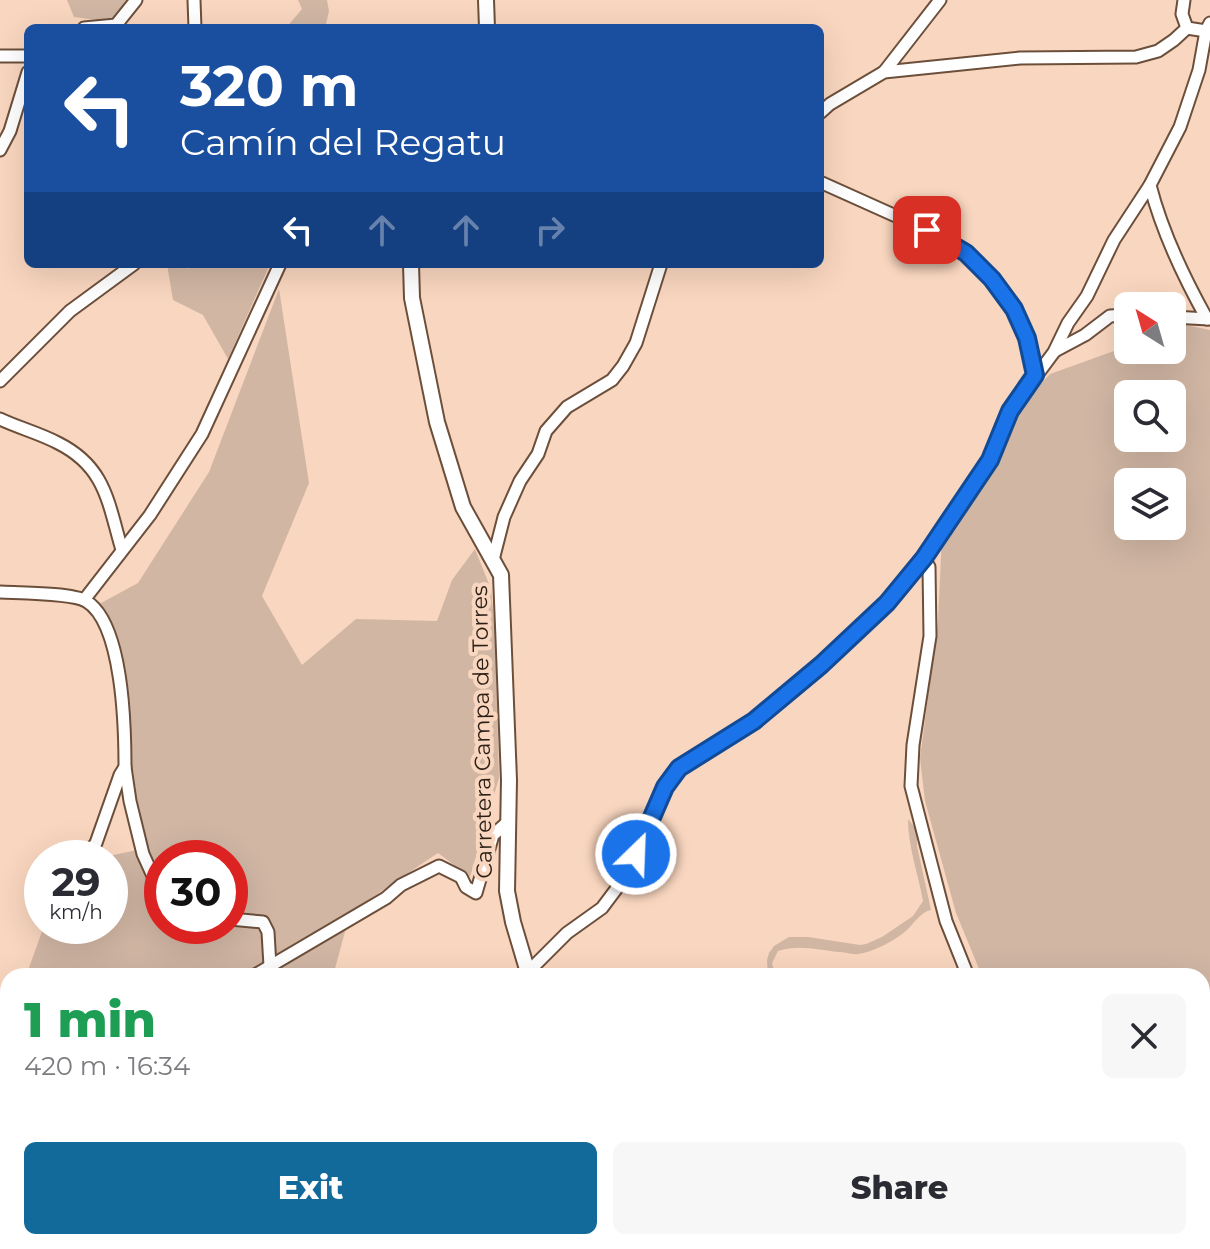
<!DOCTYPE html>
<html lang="en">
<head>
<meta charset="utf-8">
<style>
  :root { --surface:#fff; --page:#f7f7f7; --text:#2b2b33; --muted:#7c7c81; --accent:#126a9a }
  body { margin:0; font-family:Montserrat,sans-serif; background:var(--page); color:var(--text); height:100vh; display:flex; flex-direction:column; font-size:30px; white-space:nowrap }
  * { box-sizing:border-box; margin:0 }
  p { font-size:26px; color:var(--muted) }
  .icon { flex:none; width:44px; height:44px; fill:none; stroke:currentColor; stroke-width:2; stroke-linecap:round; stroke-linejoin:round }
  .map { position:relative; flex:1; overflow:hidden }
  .side { position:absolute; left:0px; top:968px; width:1210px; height:282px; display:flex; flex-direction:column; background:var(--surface); border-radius:24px 24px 0 0; box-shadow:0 8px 32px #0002 }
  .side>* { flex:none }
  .guide { position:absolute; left:24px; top:24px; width:800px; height:244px; border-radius:12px; box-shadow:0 8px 32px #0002; background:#1a4fa0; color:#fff; overflow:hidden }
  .needle { width:52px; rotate:323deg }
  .fabs { position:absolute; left:1114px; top:292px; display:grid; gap:16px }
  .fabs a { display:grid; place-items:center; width:72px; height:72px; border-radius:12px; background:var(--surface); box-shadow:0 8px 32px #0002; font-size:40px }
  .speed { position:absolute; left:24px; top:840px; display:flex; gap:16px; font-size:40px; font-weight:700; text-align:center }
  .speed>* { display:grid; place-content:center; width:104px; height:104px; border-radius:50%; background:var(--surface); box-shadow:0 8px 32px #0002; line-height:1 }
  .speed small { font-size:20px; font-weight:400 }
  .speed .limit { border:12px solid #d22; background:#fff; color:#111 }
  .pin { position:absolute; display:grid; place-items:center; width:68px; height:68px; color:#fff; margin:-34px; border-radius:16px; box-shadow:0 4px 12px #0006 }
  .me { position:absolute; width:88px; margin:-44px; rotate:24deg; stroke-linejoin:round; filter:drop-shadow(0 0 6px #0008) }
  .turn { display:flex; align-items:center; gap:28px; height:168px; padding:0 24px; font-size:36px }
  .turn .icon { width:104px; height:104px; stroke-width:2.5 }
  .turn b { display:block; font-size:56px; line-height:68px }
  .lanes { display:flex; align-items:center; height:76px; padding:0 24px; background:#0003; justify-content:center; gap:40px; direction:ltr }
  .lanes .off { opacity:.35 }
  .round { display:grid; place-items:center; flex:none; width:84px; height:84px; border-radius:12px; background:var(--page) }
  .overview { display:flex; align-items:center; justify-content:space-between; height:136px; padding:0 24px }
  h1 { font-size:48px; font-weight:800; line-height:60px; color:#1e9e55 }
  .cta { display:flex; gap:16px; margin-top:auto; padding:16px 24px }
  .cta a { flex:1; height:92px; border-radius:12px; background:var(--accent); color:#fff; font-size:32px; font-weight:800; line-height:92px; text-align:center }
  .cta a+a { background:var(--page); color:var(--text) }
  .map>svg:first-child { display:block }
</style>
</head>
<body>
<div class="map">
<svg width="1210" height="1249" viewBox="0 0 1210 1249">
  <rect width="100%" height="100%" fill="#f9d6bf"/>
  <!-- green -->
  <g fill="#d1b6a4" fill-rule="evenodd">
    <polygon points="67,0 129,0 112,22 74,17"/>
    <polygon points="298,0 327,0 329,11 325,28 286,28 302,9"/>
    <polygon points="167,264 180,264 188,269 191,264 270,264 228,359 203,315 173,300"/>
    <path d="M279,289L309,483L262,596L302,665L356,619L437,621L452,580L475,549L491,589L495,630L499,778L470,877L438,853L255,976H26L44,926H110V858H100L137,850L121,688L101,603L138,583L209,472ZM162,858H230V926H162Z"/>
    <path d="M1186,325L1210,330V1249H1091L1084,1242H1202V976H982L956,913L925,801L920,758L938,621L942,535L998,463L1021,405L1050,374L1128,346V350H1172V330ZM1128,394H1172V438H1128ZM1128,482H1172V526H1128Z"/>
    <path d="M908,819L917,830V846L931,910C921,912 915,922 908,929C896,940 874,952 858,954C852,955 845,952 839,952C818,950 799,944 778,951L772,963L775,976H768L767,960L769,953L774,946L789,937H808L860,945L866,944L882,937L913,916L923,901C918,873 908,847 908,819Z"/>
    <polygon points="346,928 333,976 267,976"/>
    <polygon points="8,991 8,1153 0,1159 0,996"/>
    <polygon points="0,1181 8,1183 8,1242 234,1242 227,1249 0,1249"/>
  </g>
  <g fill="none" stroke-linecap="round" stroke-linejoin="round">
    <defs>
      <g id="minor">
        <polyline points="194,0 195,28"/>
        <polyline points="1184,0 1182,14 1187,28 1206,31"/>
        <polyline points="84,28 116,25 136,0"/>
        <polyline points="0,56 28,56"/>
        <polyline points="884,72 940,0"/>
        <polyline points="820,113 830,104 884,72 1020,58 1136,57 1158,51 1174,40 1187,28"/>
        <polyline points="0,150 10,131 28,72"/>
        <polyline points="820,182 927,230 966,253 992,279 1014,309 1027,338 1035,375"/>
        <path d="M1150,185C1162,232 1183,276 1207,319"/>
        <polyline points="1172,317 1209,319"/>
        <polyline points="1055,351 1085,335 1110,316 1128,315"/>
        <polyline points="0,381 70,311 134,264"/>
        <path d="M0,419C19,428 39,433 58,443C106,467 108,503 122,550"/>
        <polyline points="924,558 929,567 930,636 913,745 911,786 946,921 968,976"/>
        <polyline points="493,560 504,517 520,481 538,454 546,431 567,407 612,380 623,366 636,343 661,264"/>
        <path d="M0,592C19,593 72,593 86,601C123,623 125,728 125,767L120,775L96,843L85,858"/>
        <polyline points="84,600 150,515 202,434 280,264"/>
        <polyline points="125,767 130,801 143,854 162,896"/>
        <polyline points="230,919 263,922 268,932 270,966"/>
        <polyline points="255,975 386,898 401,885 439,866 461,877 466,887 476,893 493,835 509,821"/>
        <polyline points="525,975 567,933 602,908 626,876 665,787 679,768 754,721 821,665 887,603 924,558 990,460 1010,411 1054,352 1068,323 1087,296 1114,240 1150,185 1180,127 1199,70 1206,31 1210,23"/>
        <polyline points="995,1242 1001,1249"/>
        <polyline points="328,1249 334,1242"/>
      </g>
      <g id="tertiary">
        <polyline points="486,0 487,28"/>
        <polyline points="411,264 412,298 437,422 463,507 501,575 509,780 507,891 513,922 529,976"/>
        <polyline points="1073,1242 1080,1249"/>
      </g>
    </defs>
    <!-- minor casing -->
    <use href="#minor" stroke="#6c4f3b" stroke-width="15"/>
    <!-- tertiary casing -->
    <use href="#tertiary" stroke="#6c4f3b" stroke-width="18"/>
    <!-- minor -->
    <use href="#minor" stroke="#fff" stroke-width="11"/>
    <!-- tertiary -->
    <use href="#tertiary" stroke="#fff" stroke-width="14"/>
  </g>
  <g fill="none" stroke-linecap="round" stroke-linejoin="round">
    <defs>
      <polyline id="route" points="636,854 665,787 679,768 754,721 821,665 887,603 924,558 990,460 1010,411 1035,375 1027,338 1014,309 992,279 966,253 927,230"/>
    </defs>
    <!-- route casing -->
    <use href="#route" stroke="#114b97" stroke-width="20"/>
    <!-- route -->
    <use href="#route" stroke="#1a73e8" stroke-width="14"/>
  </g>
  <g text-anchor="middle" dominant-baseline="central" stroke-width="8" stroke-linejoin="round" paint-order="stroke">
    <!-- street labels -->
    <g font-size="22" fill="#2a1e15" stroke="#f9d6bf">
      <text transform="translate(482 732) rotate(-91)">Carretera Campa de Torres</text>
    </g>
  </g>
</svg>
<div class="fabs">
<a><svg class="needle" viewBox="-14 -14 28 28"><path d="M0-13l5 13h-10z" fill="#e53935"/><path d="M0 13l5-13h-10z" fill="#7c7c81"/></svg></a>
<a><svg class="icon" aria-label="search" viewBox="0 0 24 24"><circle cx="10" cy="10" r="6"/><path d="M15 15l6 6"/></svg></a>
<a><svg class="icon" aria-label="layers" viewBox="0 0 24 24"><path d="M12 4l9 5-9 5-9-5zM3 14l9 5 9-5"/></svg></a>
</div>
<div class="speed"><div>29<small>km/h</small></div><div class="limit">30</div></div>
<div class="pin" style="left:927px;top:230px;background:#d93025"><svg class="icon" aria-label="arrive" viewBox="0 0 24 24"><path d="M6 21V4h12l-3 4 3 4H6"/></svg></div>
<svg class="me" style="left:636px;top:854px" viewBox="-20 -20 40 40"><circle r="17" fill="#1a73e8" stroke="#fff" stroke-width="3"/><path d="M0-11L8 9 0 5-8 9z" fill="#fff"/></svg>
<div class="guide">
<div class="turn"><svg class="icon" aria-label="left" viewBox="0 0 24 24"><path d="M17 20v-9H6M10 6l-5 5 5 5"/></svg><div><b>320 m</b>Camín del Regatu</div></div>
<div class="lanes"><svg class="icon" aria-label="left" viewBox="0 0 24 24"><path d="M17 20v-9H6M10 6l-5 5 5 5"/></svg><svg class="icon off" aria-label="ahead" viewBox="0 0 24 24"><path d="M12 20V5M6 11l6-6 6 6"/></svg><svg class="icon off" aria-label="ahead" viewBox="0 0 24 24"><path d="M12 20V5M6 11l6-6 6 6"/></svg><svg class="icon off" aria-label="right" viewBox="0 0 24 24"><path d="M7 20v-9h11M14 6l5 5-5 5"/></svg></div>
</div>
<section class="side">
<div class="overview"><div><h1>1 min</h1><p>420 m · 16:34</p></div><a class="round"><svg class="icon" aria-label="close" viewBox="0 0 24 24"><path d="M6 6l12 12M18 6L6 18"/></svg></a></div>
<div class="cta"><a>Exit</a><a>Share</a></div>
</section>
</div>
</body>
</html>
